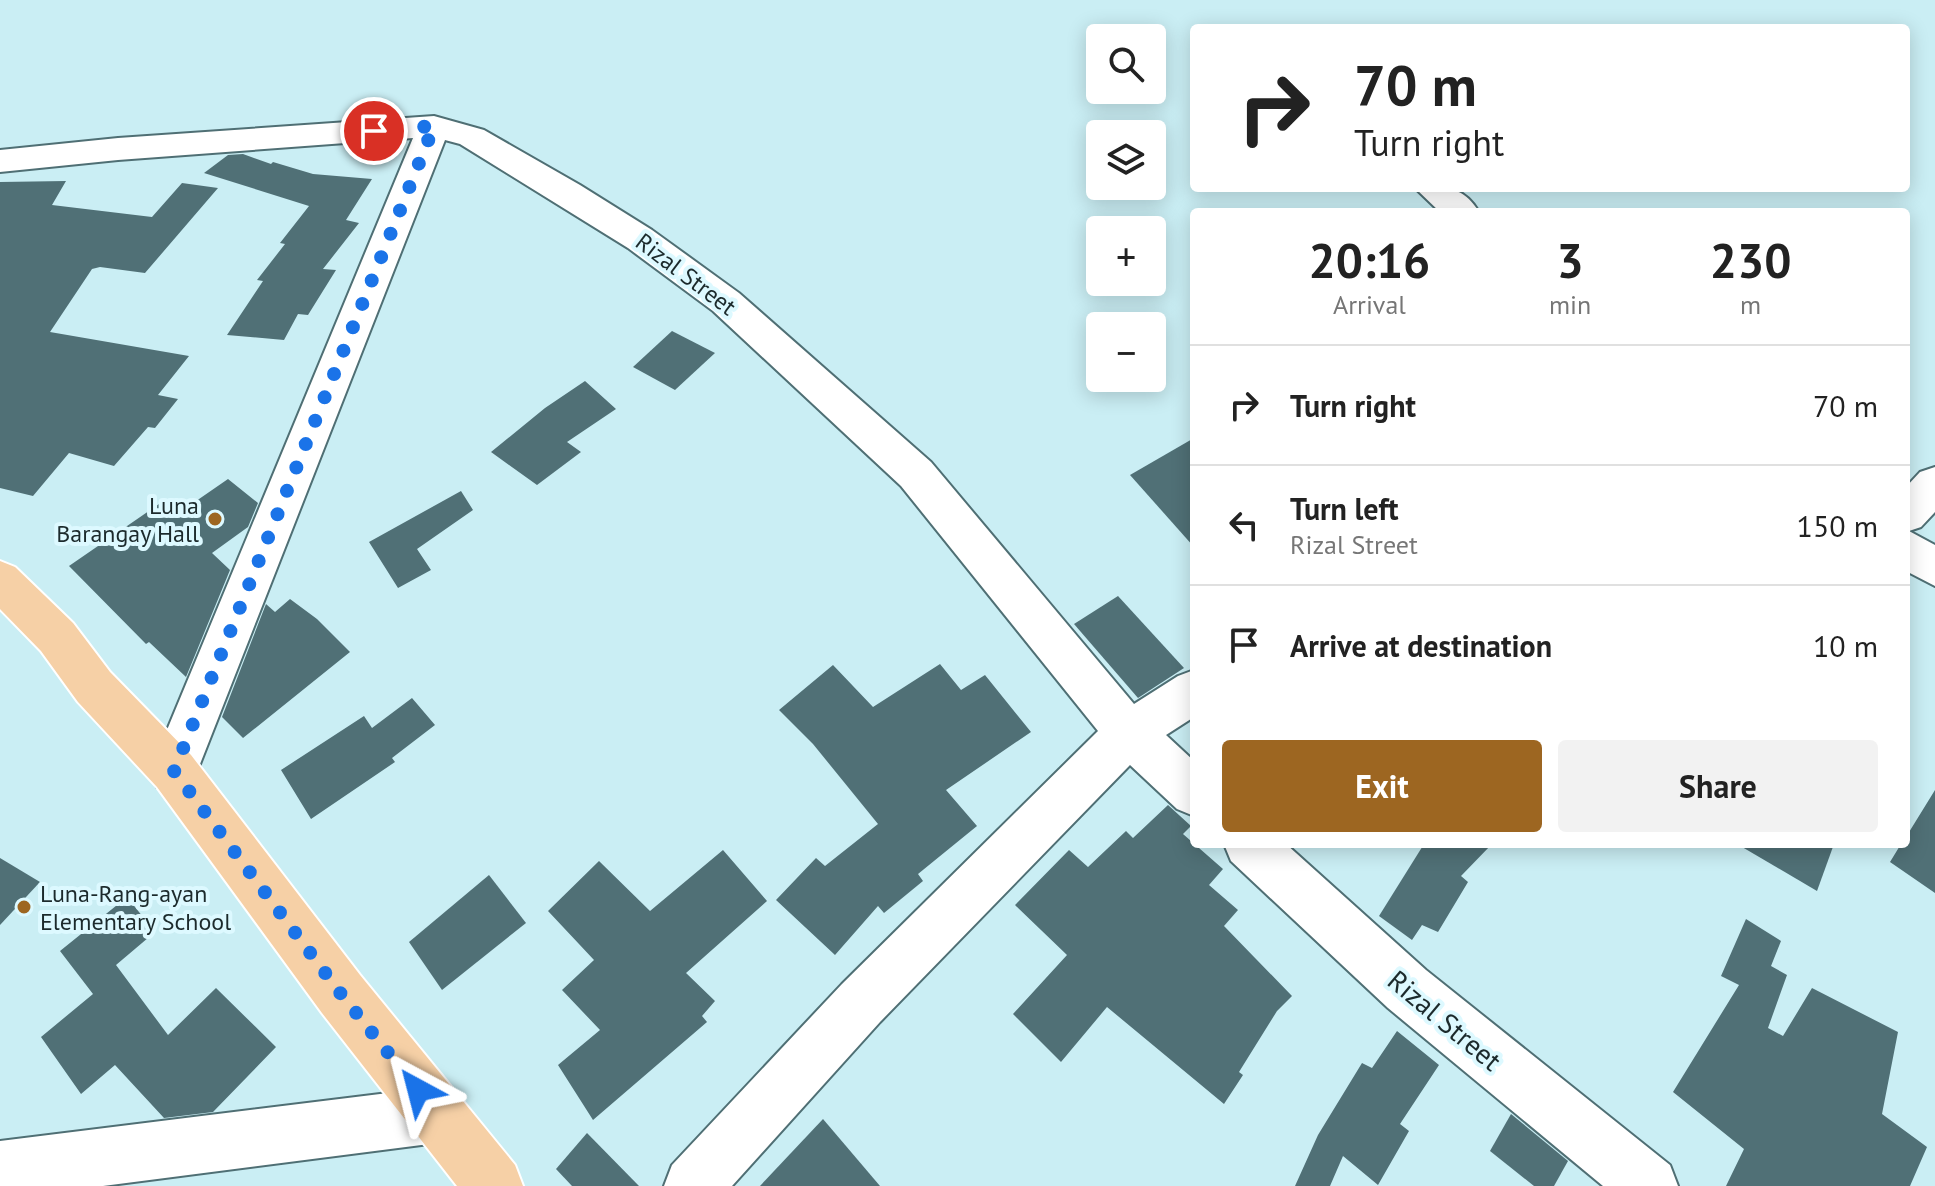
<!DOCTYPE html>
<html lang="en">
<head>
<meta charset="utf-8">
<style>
  :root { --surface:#fff; --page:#f2f2f2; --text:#222; --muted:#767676; --line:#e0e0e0; --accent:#9d6621 }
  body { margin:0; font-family:"PT Sans",sans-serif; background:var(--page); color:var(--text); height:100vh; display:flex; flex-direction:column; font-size:30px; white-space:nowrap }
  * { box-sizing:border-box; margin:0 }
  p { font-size:26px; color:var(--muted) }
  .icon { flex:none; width:44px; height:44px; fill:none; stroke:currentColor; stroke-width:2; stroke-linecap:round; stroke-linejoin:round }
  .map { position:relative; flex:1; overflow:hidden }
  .panel { position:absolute; left:1190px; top:208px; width:720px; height:640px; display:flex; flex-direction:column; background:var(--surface); border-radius:8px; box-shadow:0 4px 20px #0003 }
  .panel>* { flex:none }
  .hud { position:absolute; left:1190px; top:24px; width:720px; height:168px; border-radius:8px; box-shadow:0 4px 20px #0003; background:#fff; color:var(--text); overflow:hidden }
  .tools { position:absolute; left:1086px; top:24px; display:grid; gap:16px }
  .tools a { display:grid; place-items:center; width:80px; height:80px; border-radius:8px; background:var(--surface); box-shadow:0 4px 20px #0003; font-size:40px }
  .pin { position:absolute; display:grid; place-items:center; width:68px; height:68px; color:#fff; margin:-34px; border:4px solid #fff; border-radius:50%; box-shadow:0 2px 8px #0007 }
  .me { position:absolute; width:88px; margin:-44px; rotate:322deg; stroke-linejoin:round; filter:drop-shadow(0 0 6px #0008) }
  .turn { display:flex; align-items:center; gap:28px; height:168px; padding:0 32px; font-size:36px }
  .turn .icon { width:104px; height:104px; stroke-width:2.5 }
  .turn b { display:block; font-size:56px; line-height:68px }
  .eta { display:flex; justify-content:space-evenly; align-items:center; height:136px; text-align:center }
  .eta b { font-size:48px; font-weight:600; line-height:56px }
  .action { display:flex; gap:16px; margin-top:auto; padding:16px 32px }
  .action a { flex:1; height:92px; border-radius:8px; background:var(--accent); color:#fff; font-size:32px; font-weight:600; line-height:92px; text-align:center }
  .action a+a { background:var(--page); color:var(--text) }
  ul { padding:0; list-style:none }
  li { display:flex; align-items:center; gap:24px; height:120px; padding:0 32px; border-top:2px solid var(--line) }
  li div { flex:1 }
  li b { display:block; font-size:30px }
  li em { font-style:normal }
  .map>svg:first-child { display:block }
</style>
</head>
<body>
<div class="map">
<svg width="1935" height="1186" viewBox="0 0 1935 1186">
  <rect width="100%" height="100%" fill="#caeef4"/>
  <!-- building -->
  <g fill="#507076">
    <polygon points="243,154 271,164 273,162 313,174 372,179 346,220 359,223 323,269 336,270 308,315 298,314 284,340 227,335 263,281 257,280 285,244 280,243 309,206 204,173 228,155"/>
    <polygon points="66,181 52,205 152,217 182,183 218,188 145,273 100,267 92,269 50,332 189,356 158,395 178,399 155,428 148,427 114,466 69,453 33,496 0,488 0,182"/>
    <polygon points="672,331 715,353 675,390 633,367"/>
    <polygon points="585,381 616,409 567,442 581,452 537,485 491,452 545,408"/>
    <polygon points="1194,438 1194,547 1130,475"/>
    <polygon points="228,479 258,503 248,527 212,553 230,570 186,677 149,642 146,644 69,566 159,504 173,517"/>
    <polygon points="461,491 473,510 417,549 431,570 398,588 369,542"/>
    <polygon points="1118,596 1184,668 1138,698 1074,624"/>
    <polygon points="290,599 317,619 350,652 243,738 222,717 266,604 275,612"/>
    <polygon points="940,664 961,690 985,675 1031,732 946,790 977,826 918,874 923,881 884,913 878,906 835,955 776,900 816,858 825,866 878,824 813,744 779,710 833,665 873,707"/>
    <polygon points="412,698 435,725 392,758 395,762 311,819 281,770 364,716 372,728"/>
    <polygon points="1935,790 1935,893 1890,862 1901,844 1906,844 1906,837"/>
    <polygon points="1168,805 1191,826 1183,834 1223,869 1209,885 1238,910 1224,926 1292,996 1277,1011 1239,1072 1243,1075 1224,1104 1107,1007 1061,1062 1013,1014 1067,955 1015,905 1069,850 1088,867 1126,831 1133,838"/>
    <polygon points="1424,844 1492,844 1461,876 1468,882 1438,932 1422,925 1412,940 1379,916"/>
    <polygon points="1737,844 1834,844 1817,891"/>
    <polygon points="723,850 767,901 686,973 715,1001 702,1016 707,1022 593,1120 558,1065 600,1030 562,990 594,960 548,911 599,861 650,911"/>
    <polygon points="0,858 40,882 0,925"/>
    <polygon points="489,875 526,923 442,990 409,942"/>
    <polygon points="127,897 155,932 116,965 168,1035 216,988 276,1047 213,1112 164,1118 115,1065 81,1094 41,1037 93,994 60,951"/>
    <polygon points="1746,919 1781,941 1771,966 1787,975 1768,1028 1783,1036 1812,988 1898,1032 1882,1114 1927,1147 1910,1186 1726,1186 1744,1149 1673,1092 1739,985 1721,976"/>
    <polygon points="1397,1031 1439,1065 1400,1124 1409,1131 1378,1185 1343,1156 1330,1186 1295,1186 1318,1135 1362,1063 1372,1068"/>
    <polygon points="1511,1114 1568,1161 1554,1186 1534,1186 1490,1151"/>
    <polygon points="823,1119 880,1186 760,1186"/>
    <polygon points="587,1133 639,1186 572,1186 556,1169"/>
  </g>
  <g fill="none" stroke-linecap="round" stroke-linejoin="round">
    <defs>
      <g id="minor">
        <polygon points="434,116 484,130 580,185 652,230 739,293 931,462 1134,704 1178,676 1194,670 1194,717 1166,735 1194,761 1194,816 1177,809 1130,765 880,1022 732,1186 664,1186 672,1165 842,984 1098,731 901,486 713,311 628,248 460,144 445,140 191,787 174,794 157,787 150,771 413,138 118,160 0,172 0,150 118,138"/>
        <path d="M1415,188C1444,188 1462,184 1479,212H1440Z"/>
        <polygon points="1935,467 1935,512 1921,527 1909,531 1935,545 1935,586 1906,571 1906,487 1920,472"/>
        <polygon points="1224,844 1286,844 1426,970 1670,1165 1678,1186 1603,1186 1388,1008 1231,861"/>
        <polygon points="437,1087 457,1095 465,1115 457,1135 437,1143 103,1186 0,1186 0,1141"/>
      </g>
      <polygon id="major" points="0,561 15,567 73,623 110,672 191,755 360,975 515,1165 523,1186 457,1186 322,1013 157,787 78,702 41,651 0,609"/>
    </defs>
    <!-- minor casing -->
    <use href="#minor" stroke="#4f6f74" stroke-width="4"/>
    <!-- major casing -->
    <use href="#major" stroke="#fff" stroke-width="4"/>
    <!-- minor -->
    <use href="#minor" fill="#fff" fill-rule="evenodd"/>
    <!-- major -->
    <use href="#major" fill="#f6d0a6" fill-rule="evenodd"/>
  </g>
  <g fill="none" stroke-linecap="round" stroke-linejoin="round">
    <!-- route -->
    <polyline stroke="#1a73e8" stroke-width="14" stroke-dasharray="0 25.2" points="374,131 434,126 174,771 341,994 418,1090"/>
  </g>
  <!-- markers -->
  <g fill="#9d6621" stroke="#ddf9ff" stroke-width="3">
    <circle cx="215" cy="519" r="8"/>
    <circle cx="24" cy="907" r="8"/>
  </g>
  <g text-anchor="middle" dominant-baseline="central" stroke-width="8" stroke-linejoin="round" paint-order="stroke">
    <!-- street labels -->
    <g font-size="24" fill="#1c2a2c" stroke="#ddf9ff">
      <text transform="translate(686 274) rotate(37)">Rizal Street</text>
    </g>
    <!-- poi labels -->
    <g font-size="24" fill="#1c2a2c" stroke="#ddf9ff" text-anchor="end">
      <text x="199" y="505">Luna<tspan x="199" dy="28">Barangay Hall</tspan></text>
      <text x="40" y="893" text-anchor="start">Luna-Rang-ayan<tspan x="40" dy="28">Elementary School</tspan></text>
    </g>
    <!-- near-street labels -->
    <g font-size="28" fill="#1c2a2c" stroke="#ddf9ff">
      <text transform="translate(1445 1020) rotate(40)">Rizal Street</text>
    </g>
  </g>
</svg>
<div class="tools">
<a><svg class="icon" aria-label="search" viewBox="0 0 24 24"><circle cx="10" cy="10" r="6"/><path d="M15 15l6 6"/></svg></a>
<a><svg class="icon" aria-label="layers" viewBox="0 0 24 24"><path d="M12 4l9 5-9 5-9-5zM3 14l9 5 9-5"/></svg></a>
<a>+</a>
<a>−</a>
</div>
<div class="pin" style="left:374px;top:131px;background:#d93025"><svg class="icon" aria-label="arrive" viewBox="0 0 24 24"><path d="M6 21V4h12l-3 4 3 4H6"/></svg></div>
<svg class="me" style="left:418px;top:1090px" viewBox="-20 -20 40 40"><path d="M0-17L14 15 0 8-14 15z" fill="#1a73e8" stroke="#fff" stroke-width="4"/></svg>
<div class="hud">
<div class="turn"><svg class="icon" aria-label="right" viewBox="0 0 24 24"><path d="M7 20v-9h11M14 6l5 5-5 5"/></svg><div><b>70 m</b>Turn right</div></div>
</div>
<section class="panel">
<div class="eta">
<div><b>20:16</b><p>Arrival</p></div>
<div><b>3</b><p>min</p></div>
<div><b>230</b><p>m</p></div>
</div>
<ul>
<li><svg class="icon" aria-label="right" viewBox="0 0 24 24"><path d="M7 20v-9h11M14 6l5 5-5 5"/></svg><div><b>Turn right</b></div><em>70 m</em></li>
<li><svg class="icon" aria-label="left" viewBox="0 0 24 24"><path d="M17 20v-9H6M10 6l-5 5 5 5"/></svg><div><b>Turn left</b><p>Rizal Street</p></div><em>150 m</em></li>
<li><svg class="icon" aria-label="arrive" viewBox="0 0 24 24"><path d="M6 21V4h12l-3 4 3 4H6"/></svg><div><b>Arrive at destination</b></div><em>10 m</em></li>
</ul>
<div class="action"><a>Exit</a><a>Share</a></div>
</section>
</div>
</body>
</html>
